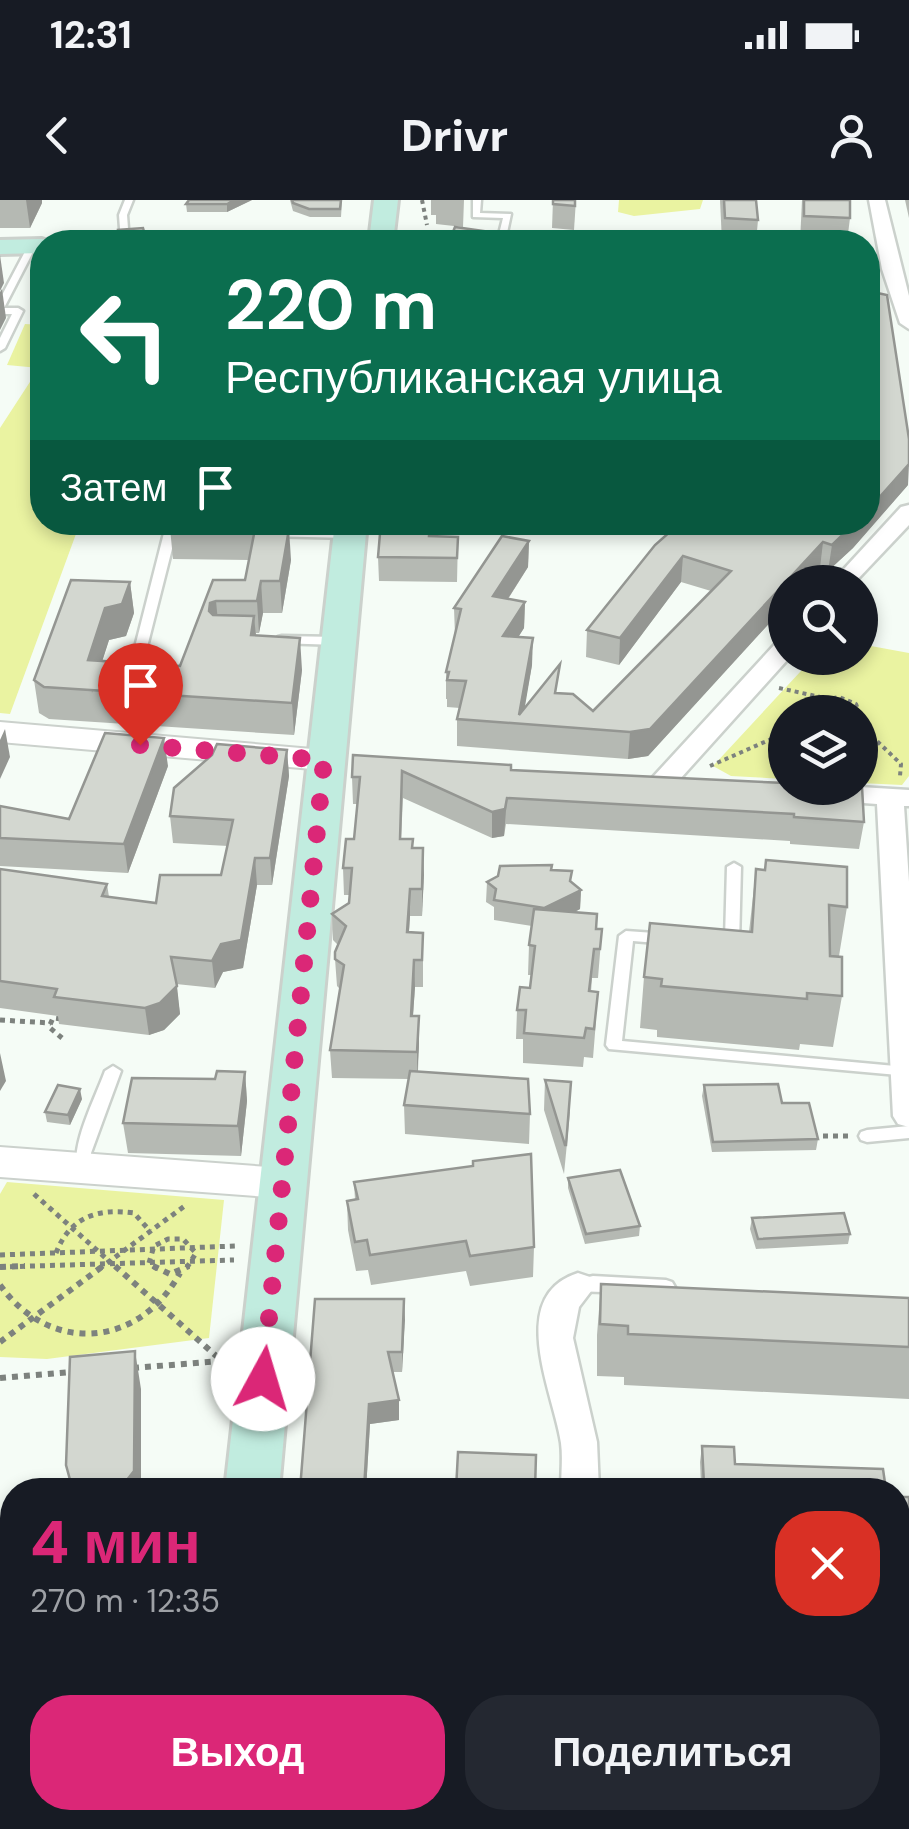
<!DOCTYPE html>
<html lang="ru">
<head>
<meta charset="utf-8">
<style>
  :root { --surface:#171b24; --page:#242831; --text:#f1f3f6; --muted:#9ea1a6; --accent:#db2777 }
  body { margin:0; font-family:"DM Sans",sans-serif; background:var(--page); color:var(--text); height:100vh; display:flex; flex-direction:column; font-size:38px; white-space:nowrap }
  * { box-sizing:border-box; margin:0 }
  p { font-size:32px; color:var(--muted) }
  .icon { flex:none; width:55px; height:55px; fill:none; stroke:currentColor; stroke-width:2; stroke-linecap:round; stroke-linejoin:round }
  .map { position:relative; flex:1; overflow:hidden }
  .sheet { position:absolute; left:0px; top:1278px; width:910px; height:352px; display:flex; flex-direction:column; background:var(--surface); border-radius:40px 40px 0 0; box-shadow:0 5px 15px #0003 }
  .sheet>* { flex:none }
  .hud { position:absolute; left:30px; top:30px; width:850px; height:305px; border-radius:40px; box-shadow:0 5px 15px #0003; background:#0b6e4f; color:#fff; overflow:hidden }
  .fabs { position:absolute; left:768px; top:365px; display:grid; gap:20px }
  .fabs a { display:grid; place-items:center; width:110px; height:110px; border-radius:50%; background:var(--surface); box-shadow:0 5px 15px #0003; font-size:50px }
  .pin { position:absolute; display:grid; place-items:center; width:85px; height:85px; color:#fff; margin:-102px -42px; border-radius:50% 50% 50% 0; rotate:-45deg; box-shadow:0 0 10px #0007 }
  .pin .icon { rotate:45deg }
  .me { position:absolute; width:110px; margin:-55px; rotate:6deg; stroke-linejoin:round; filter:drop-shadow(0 0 8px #0008) }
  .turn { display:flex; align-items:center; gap:35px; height:210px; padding:0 30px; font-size:45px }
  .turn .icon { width:130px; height:130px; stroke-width:2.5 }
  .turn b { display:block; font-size:70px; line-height:85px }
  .then { display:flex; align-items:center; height:95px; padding:0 30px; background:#0003; gap:20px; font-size:38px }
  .round { display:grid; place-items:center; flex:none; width:105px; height:105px; border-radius:40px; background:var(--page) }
  .summary { display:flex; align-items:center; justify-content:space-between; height:170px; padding:0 30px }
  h1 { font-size:60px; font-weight:800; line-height:75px; color:var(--accent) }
  .primary-button { display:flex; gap:20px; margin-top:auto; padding:20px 30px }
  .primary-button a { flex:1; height:115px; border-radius:40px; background:var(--accent); color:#fff; font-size:40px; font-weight:800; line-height:115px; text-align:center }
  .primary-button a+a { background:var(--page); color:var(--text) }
  .status { display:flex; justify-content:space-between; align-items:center; height:70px; padding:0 50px; background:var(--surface); direction:ltr }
  .status svg { height:28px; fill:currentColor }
  header { display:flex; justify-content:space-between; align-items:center; height:130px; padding:0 30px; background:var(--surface); font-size:45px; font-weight:800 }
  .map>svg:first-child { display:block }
</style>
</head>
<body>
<div class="status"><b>12:31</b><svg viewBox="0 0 49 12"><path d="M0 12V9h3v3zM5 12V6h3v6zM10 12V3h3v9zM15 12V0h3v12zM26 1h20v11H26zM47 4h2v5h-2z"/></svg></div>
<header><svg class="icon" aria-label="back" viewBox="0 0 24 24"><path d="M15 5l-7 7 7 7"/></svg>Drivr<svg class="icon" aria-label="person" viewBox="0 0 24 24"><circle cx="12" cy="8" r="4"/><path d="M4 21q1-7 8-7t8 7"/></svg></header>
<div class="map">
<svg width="909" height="1629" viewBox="0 0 909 1629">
  <rect width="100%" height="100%" fill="#f5fcf6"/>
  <!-- green -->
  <g fill="#eaf3a1">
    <polygon points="619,0 703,0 700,9 634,16 618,12"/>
    <polygon points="25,124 42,125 42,322 80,323 10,514 0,513 0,228 39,168 7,165"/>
    <polygon points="860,444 909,453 909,576 902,585 860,583 860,512 785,512 785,579 731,576 713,566 813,458 860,458"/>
    <polygon points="7,982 224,1000 209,1138 47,1159 0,1157 0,994"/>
  </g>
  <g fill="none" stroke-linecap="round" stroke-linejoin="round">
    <defs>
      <g id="service">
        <polygon points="125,0 133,0 127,15 129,42 121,42 119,15"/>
        <polygon points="473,0 481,0 480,13 511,14 505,42 497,42 503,18 473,17"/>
        <polygon points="29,44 36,46 4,108 18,108 23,111 5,148 0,151 0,138 12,114 0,114 0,99"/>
        <polygon points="170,330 176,333 147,447 167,485 161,489 155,485 135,447 164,333"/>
        <polygon points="269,331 350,332 356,335 350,338 265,336 265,332"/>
        <polygon points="282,436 338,437 344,441 338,445 278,443 278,437"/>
        <polygon points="734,663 741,667 739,744 732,749 722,746 720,743 725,739 727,667"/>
        <polygon points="626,731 669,734 676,739 669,744 633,741 622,841 906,867 909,868 909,876 609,849 606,845 619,736"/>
        <path d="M113,866L121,871L91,953L92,971L90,975H78C69,947 95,899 105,871Z"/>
        <polygon points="909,926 909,938 867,942 861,940 859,936 861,932 867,930"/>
        <polygon points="593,1076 666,1080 672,1082 675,1087 672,1092 666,1094 572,1091 569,1086 572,1081"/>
      </g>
      <g id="minor">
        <polygon points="869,0 885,0 909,96 909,129 900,123 882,69"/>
        <polygon points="381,36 431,37 440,42 373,42"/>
        <polygon points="909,305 909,325 855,382 832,382 901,307"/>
        <polygon points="785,440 785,458 789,458 671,589 653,589 649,583 653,577 777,442"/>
        <polygon points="860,587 909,590 909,606 904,606 909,682 909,927 898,924 893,916 877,604 822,600 809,592 812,588"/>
        <path d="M578,1073L590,1077L595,1086L579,1107L573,1138L597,1242L599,1290H561C561,1274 563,1258 561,1243C554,1194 505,1096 578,1073Z"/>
        <rect x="0" y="1380" width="12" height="34"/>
      </g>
      <g id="tertiary">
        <polygon points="0,522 324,550 335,553 340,560 335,567 324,570 0,542"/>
        <polygon points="0,947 282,968 296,972 302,983 296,994 282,998 0,977"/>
      </g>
      <g id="secondary">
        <polygon points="374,0 398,0 393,42 105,42 117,35 370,33"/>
        <polygon points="42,39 52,42 42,42 42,53 0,54 0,40"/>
        <polygon points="335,322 367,322 279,1290 225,1290"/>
        <rect x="898" y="1391" width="11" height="50"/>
        <polygon points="186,1618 247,1618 247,1629 185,1629"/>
      </g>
    </defs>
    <!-- service casing -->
    <use href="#service" stroke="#cbd1cc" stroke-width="5"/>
    <!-- minor casing -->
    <use href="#minor" stroke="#cbd1cc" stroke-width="5"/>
    <!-- tertiary casing -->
    <use href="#tertiary" stroke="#cbd1cc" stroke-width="4"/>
    <!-- secondary casing -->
    <use href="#secondary" stroke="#cbd1cc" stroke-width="6"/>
    <!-- path-far2 -->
    <g stroke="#7d827e" stroke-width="4" stroke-dasharray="4 4" stroke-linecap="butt">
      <polyline points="422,0 427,25"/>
      <polyline points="779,488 825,498"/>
      <polyline points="820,512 820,501 839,497 856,504 859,512"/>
      <polyline points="860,525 901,564 900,576"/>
      <polyline points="710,566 785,533"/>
    </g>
    <!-- path-far1 -->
    <g stroke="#7d827e" stroke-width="5" stroke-dasharray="5 5" stroke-linecap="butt">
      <polyline points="61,819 53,818 49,827 62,838"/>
      <polyline points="0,820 51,823"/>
      <polyline points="813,936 850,936"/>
      <polyline points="34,994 118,1069"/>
      <path d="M56,1053C70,1017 97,1008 134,1013L150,1031"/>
      <polyline points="0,1055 235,1046"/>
      <polyline points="0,1067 234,1060"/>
      <polyline points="99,1069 186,1005"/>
      <polyline points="157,1069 149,1063 154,1046 168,1039 183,1039 196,1053 186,1069"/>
    </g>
    <!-- path -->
    <g stroke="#7d827e" stroke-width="6" stroke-dasharray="6 6" stroke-linecap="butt">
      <polyline points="115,1066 222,1161"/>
      <polyline points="153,1066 170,1074 189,1066"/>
      <polyline points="0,1067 25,1066"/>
      <path d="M0,1085C50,1155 139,1148 180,1073"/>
      <polyline points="0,1142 103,1066"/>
      <polyline points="133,1168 221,1161"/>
      <polyline points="0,1178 72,1172"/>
      <polyline points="898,1371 909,1372"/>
    </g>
    <!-- service -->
    <use href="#service" fill="#fff" fill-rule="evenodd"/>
    <!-- minor -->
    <use href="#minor" fill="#fff" fill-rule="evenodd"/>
    <!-- tertiary -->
    <use href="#tertiary" fill="#fff" fill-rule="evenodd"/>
    <!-- secondary -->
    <use href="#secondary" fill="#c1ecdf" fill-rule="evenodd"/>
  </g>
  <!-- wall -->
  <g fill="#b5b9b3">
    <polygon points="0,0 42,0 42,3 30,28 0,28"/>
    <polygon points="189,0 252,0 227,12 187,12 186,4"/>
    <polygon points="290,0 342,0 341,17 310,17 293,11"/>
    <polygon points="431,0 464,0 463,27 436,24 436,15 431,15"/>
    <polygon points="553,0 576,0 574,30 552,28"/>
    <polygon points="720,0 756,0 758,20 756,42 722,42"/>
    <polygon points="802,0 850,0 850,18 847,42 800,42"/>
    <polygon points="905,0 909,0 909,18"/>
    <polygon points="908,285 853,348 828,371 820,368 807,382 785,382 785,406 648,556 628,559 457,546 457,519 460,508 447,507 447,499 446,499 446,472 455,435 454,408 529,341 528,367 508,399 525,402 524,428 518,437 532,465 524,508 558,493 593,511 711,391 681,382 619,465 586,457 587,430 655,345 759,331"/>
    <polygon points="171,322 278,322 278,327 275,327 275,329 291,360 282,413 263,413 259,433 256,433 256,435 302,470 294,535 49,519 39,513 34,480 130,382 134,413 126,436 109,440 102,461 158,472 180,466 213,380 245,380 249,360 173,359 170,328"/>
    <polygon points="381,322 431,322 431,336 458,337 457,382 379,381 378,357"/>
    <polygon points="287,550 289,576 272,685 257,685 243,768 223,772 215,788 176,784 180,814 164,830 149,835 59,824 58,816 0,808 0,669 107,684 109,697 156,703 221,675 228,646 173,643 170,616"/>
    <polygon points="353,555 511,570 864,622 859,649 790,644 790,641 506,624 504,636 492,638 403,598 401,639 413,648 423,648 422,716 410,716 409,732 423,733 423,787 415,787 413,816 419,843 418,871 530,914 529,944 405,934 404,905 409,879 332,878 330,850 340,789 337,786 335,759 338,745 333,740 332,714 349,703 350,695 344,695 343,668 354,639 357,604 353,604 352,577"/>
    <polygon points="168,566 128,673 0,666 0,606 69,619"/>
    <polygon points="756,669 847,707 839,756 842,796 833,847 800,844 799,850 657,837 657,830 640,828 644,777 749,732"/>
    <polygon points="552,670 581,690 580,709 575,712 596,729 602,729 598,778 592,778 591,792 596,821 593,858 584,857 583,867 523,863 523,839 516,839 517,810 530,788 531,775 528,775 529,745 532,726 494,720 494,707 486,702 487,682"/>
    <polygon points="245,872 247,901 241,956 128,953 123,923"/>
    <polygon points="545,880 570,912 564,974 544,910"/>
    <polygon points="704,885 782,903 818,939 816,950 712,952 702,896"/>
    <polygon points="82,899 70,925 47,922 45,912"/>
    <polygon points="568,978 640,1026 639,1036 585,1044 568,988"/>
    <polygon points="354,982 534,1047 533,1077 470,1086 466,1071 371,1085 368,1070 356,1071 348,1030 347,1001 355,1000"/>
    <polygon points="752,1018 850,1034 848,1044 756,1049 750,1029"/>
    <polygon points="601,1084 909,1098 909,1199 624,1185 624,1177 597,1176 597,1135"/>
    <polygon points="404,1099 402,1172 392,1172 399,1200 399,1220 370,1224 366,1290 300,1290"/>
    <polygon points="702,1246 735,1264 886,1290 609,1290 610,1281 701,1284 700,1262"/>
    <polygon points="898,1297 909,1297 909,1363 898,1362"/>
    <polygon points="12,1419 12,1528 0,1528 0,1421"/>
    <rect x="898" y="1440" width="11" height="100"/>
    <polygon points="404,1618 563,1618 570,1629 405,1629"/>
  </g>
  <!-- shaded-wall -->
  <g fill="#949692">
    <polygon points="26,0 42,0 42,3 30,28"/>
    <polygon points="235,0 252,0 227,12 227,4"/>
    <polygon points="0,55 4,83 0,91"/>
    <polygon points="2,89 6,118 0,130 0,92"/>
    <polygon points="909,264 908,285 853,348 828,371 832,345 856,322 868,322 868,310"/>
    <polygon points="289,329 291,360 282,413 280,381"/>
    <polygon points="529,341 528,367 493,422 493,396"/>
    <polygon points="823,342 820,368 807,382 786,382"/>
    <polygon points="683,356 681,382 619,465 620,438"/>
    <polygon points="261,381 263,413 259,433 257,401"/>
    <polygon points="130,382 134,413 126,436 109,440 92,493 88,460 105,408"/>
    <polygon points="785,383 785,406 648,556 628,559 630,532"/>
    <polygon points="216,401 219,432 209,411 210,403"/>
    <polygon points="525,402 524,428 502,463 503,436"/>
    <polygon points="254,416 257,447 251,435"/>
    <polygon points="300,438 302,470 294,535 292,503"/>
    <polygon points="533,438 532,465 522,524 519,515"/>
    <polygon points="5,529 10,557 0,579 0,540"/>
    <polygon points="164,538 168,566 128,673 124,644"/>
    <polygon points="287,550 289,576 272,685 270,658"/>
    <polygon points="507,598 504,636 492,638 492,612"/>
    <polygon points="423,648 424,675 422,716 422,689"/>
    <polygon points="255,658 257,685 243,768 223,772 215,788 212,761"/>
    <polygon points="410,689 410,716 407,759 407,732"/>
    <polygon points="581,690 580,709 543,728 544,708"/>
    <polygon points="414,760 415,787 411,843 411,816"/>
    <polygon points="177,786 180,814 164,830 149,835 145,808"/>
    <polygon points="419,816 419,843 417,880 417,852"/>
    <polygon points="0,853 6,881 0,891"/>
    <polygon points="245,872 247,901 241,956 238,926"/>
    <polygon points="80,889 82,899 70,925 68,915"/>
    <polygon points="404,1099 405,1120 402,1172 402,1152"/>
    <polygon points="135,1151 141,1189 141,1290 119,1290"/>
    <polygon points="399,1200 399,1220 370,1224 366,1290 364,1290 369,1204"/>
    <polygon points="156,1618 163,1618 161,1629 154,1629"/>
    <polygon points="782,1618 780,1629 762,1629"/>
  </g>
  <!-- building -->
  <g fill="#d3d7d0" stroke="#949692" stroke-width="2.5">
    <polygon points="189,0 235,0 227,4 186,4"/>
    <polygon points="292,0 341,0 340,9 309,9 293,3"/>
    <polygon points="553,0 575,0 575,6 553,4"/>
    <polygon points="724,0 756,0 758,20 725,18"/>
    <polygon points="804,0 850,0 850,18 804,16"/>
    <polygon points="455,27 560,42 449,42"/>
    <polygon points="143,28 147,42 120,42 118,30"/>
    <polygon points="868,91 887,95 909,239 909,264 868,310"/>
    <polygon points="171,322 271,322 270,329 289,329 280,381 261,381 257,401 216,401 210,403 209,411 213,415 254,416 251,435 300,438 292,503 44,487 34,480 71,380 130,382 122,404 105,408 88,460 148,464 158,472 167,465 180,466 213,380 245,380 255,329 170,328"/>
    <polygon points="381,322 430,322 429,336 458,337 457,358 378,357"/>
    <polygon points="681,322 732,322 759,331 767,322 856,322 832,345 823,342 650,529 630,532 457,519 466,481 447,480 449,472 446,472 461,409 454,408 502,336 529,341 493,396 525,402 503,436 533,438 519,515 560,464 555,493 573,494 593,511 731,371 683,356 620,438 587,430 655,345"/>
    <polygon points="105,533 164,538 124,644 0,638 0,606 69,619"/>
    <polygon points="217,544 287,550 270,658 255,658 241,740 221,744 212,761 171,757 177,786 160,803 145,808 54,797 57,789 0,781 0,669 107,684 102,696 156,703 160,675 221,675 233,620 170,616 174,588 212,555"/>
    <polygon points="353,555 511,565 511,570 785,583 785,588 862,587 864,622 794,617 794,614 507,598 505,609 492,612 402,571 400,639 413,639 412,648 423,648 422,689 410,689 407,732 423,733 422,760 414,760 411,816 419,816 417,852 330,850 344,765 335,759 335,752 346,726 332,714 349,703 352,668 343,668 346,639 354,639 360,577 352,577"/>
    <polygon points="766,660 847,667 847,707 829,705 830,756 842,757 842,796 807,793 807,799 661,786 662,779 644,777 650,723 752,732 756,669 765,670"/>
    <polygon points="552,665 551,670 572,671 570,681 581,690 544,708 494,700 496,689 487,682 498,676 500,666"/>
    <polygon points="534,709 597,714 596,729 602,729 600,749 594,749 589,791 598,792 594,829 586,828 584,838 524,833 526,810 517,810 520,787 530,788 535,746 529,745"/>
    <polygon points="217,871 245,872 238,926 123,923 132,878 215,879"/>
    <polygon points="410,871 528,879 530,914 404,905"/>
    <polygon points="545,880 571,882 566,945 565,945"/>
    <polygon points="778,884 782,903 809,903 818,939 713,942 704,885"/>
    <polygon points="58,885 80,889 68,915 45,912"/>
    <polygon points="531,954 534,1047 470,1056 466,1041 370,1055 367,1040 355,1042 347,1001 358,999 354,982 473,966 473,961"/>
    <polygon points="620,970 640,1026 586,1034 568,978"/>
    <polygon points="844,1013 850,1034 758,1039 752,1018"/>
    <polygon points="601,1084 909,1098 909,1147 628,1134 628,1126 600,1124"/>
    <polygon points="315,1099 404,1099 402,1152 388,1152 399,1200 369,1204 364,1290 300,1290"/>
    <polygon points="135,1151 134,1271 119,1290 77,1290 72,1287 66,1265 70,1157"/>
    <polygon points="702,1246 734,1247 735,1264 883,1269 886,1290 610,1290 610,1281 704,1284"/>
    <polygon points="458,1252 536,1255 535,1290 456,1290"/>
    <rect x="898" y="1297" width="11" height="49"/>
    <polygon points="1,1419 12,1419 12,1509 0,1508"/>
    <polygon points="898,1440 909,1440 909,1521 898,1520"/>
    <polygon points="54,1618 156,1618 154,1629 52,1629"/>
    <polygon points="407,1618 563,1618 570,1629 413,1629"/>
    <polygon points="635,1618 782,1618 762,1629 613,1629"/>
  </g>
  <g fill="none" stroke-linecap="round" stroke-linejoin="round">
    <!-- route -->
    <polyline stroke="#db2777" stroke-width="18" stroke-dasharray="0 32.4" points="140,545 324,560 263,1179"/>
  </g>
</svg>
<div class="fabs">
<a><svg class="icon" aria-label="search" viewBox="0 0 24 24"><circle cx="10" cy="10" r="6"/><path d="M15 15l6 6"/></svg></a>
<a><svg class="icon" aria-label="layers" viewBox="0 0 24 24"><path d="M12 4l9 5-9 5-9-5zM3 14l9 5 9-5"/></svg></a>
</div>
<div class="pin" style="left:140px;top:545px;background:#d93025"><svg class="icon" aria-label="arrive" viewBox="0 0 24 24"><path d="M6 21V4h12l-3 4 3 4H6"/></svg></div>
<svg class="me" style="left:263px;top:1179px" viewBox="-20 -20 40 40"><circle r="19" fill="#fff"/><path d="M0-13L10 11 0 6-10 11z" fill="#db2777"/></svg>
<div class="hud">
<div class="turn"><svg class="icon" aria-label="left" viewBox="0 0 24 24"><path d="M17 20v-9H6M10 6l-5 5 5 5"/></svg><div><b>220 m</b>Республиканская улица</div></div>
<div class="then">Затем<svg class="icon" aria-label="arrive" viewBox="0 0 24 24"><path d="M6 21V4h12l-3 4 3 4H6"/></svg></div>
</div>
<section class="sheet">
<div class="summary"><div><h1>4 мин</h1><p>270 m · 12:35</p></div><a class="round" style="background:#d93025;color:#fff"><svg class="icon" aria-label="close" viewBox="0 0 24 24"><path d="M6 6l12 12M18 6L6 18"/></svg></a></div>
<div class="primary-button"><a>Выход</a><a>Поделиться</a></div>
</section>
</div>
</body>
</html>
